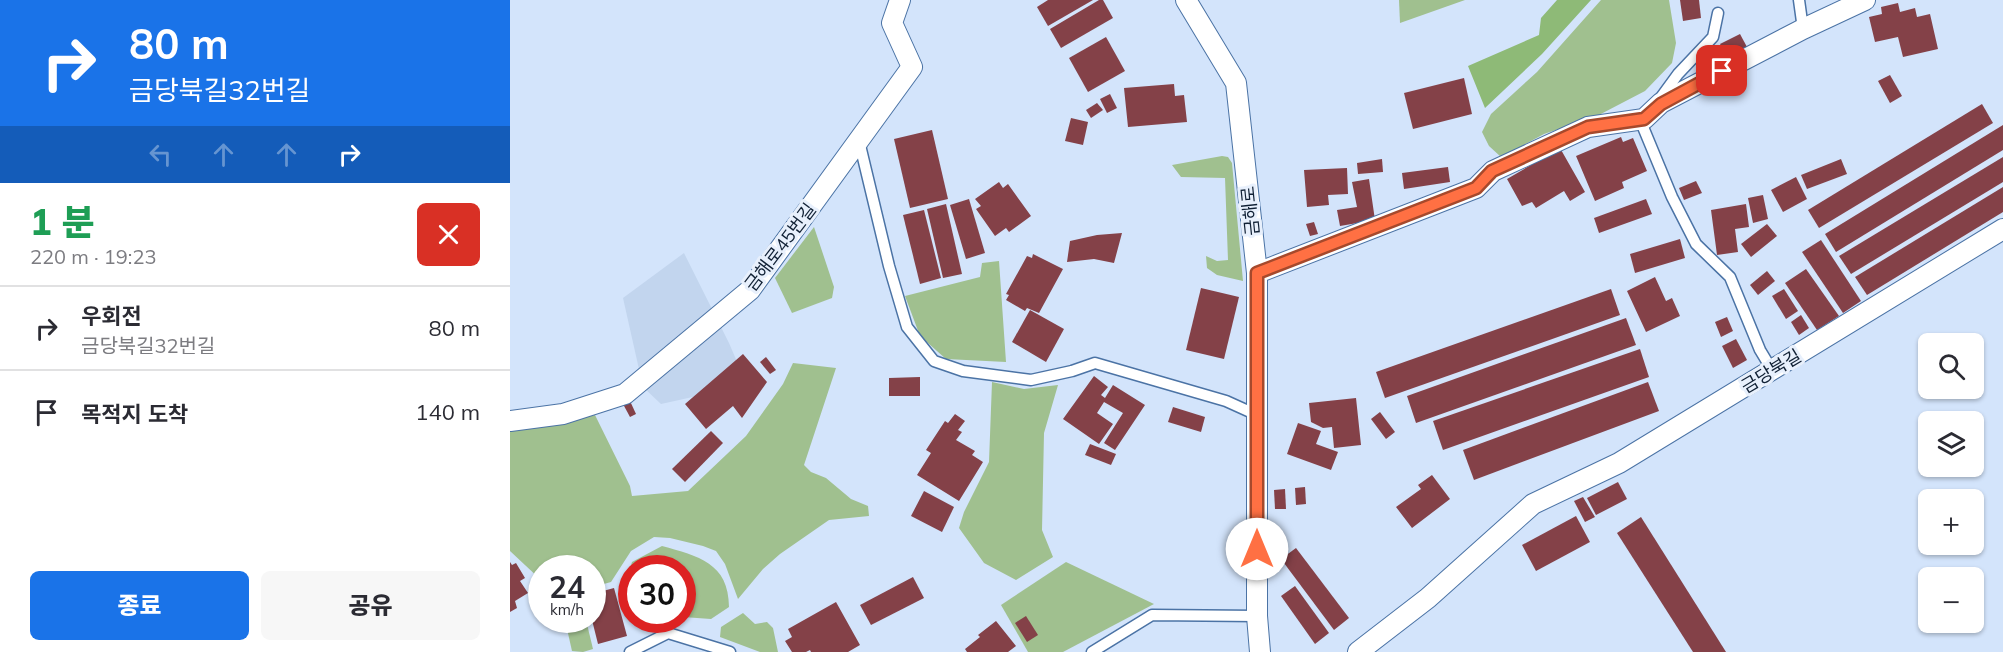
<!DOCTYPE html>
<html lang="ko">
<head>
<meta charset="utf-8">
<style>
  :root { --surface:#fff; --page:#f7f7f7; --text:#2b2b33; --muted:#7c7c81; --line:#e1e1e2; --accent:#1a73e8 }
  body { margin:0; font-family:Mulish,"Noto Sans KR",sans-serif; background:var(--page); color:var(--text); height:100vh; display:flex; flex-direction:column; font-size:22px; white-space:nowrap }
  * { box-sizing:border-box; margin:0 }
  p { font-size:20px; color:var(--muted) }
  .icon { flex:none; width:33px; height:33px; fill:none; stroke:currentColor; stroke-width:2; stroke-linecap:round; stroke-linejoin:round }
  .map { position:relative; flex:1; overflow:hidden }
  .drawer { display:flex; flex-direction:column; background:var(--surface); width:510px }
  .drawer>* { flex:none }
  .hud { background:#1a73e8; color:#fff; overflow:hidden }
  .buttons { position:absolute; left:1408px; top:333px; display:grid; gap:12px }
  .buttons a { display:grid; place-items:center; width:66px; height:66px; border-radius:9px; background:var(--surface); box-shadow:0 2px 4px #0004; font-size:30px }
  .speed { position:absolute; left:18px; top:555px; display:flex; gap:12px; font-size:30px; font-weight:700; text-align:center }
  .speed>* { display:grid; place-content:center; width:78px; height:78px; border-radius:50%; background:var(--surface); box-shadow:0 2px 4px #0004; line-height:1 }
  .speed small { font-size:15px; font-weight:400 }
  .speed .limit { border:9px solid #d22; background:#fff; color:#111 }
  .pin { position:absolute; display:grid; place-items:center; width:51px; height:51px; color:#fff; margin:-26px; border-radius:12px; box-shadow:0 3px 9px #0006 }
  .me { position:absolute; width:66px; margin:-33px; rotate:0deg; stroke-linejoin:round; filter:drop-shadow(0 0 4px #0008) }
  .turn { display:flex; align-items:center; gap:21px; height:126px; padding:0 30px; font-size:27px }
  .turn .icon { width:78px; height:78px; stroke-width:2.5 }
  .turn b { display:block; font-size:42px; line-height:51px }
  .lanes { display:flex; align-items:center; height:57px; padding:0 30px; background:#0003; justify-content:center; gap:30px; direction:ltr }
  .lanes .off { opacity:.35 }
  .round { display:grid; place-items:center; flex:none; width:63px; height:63px; border-radius:9px; background:var(--page) }
  .summary { display:flex; align-items:center; justify-content:space-between; height:102px; padding:0 30px }
  h1 { font-size:36px; font-weight:800; line-height:45px; color:#1e9e55 }
  .cta { display:flex; gap:12px; margin-top:auto; padding:12px 30px }
  .cta a { flex:1; height:69px; border-radius:9px; background:var(--accent); color:#fff; font-size:24px; font-weight:800; line-height:69px; text-align:center }
  .cta a+a { background:var(--page); color:var(--text) }
  ul { padding:0; list-style:none }
  li { display:flex; align-items:center; gap:18px; height:84px; padding:0 30px; border-top:2px solid var(--line) }
  li div { flex:1 }
  li b { display:block; font-size:22px }
  li em { font-style:normal }
  main { display:flex; flex:1; min-height:0 }
  .map>svg:first-child { display:block }
</style>
</head>
<body>
<main>
<section class="drawer">
<div class="hud">
<div class="turn"><svg class="icon" aria-label="right" viewBox="0 0 24 24"><path d="M7 20v-9h11M14 6l5 5-5 5"/></svg><div><b>80 m</b>금당북길32번길</div></div>
<div class="lanes"><svg class="icon off" aria-label="left" viewBox="0 0 24 24"><path d="M17 20v-9H6M10 6l-5 5 5 5"/></svg><svg class="icon off" aria-label="ahead" viewBox="0 0 24 24"><path d="M12 20V5M6 11l6-6 6 6"/></svg><svg class="icon off" aria-label="ahead" viewBox="0 0 24 24"><path d="M12 20V5M6 11l6-6 6 6"/></svg><svg class="icon" aria-label="right" viewBox="0 0 24 24"><path d="M7 20v-9h11M14 6l5 5-5 5"/></svg></div>
</div>
<div class="summary"><div><h1>1 분</h1><p>220 m · 19:23</p></div><a class="round" style="background:#d93025;color:#fff"><svg class="icon" aria-label="close" viewBox="0 0 24 24"><path d="M6 6l12 12M18 6L6 18"/></svg></a></div>
<ul>
<li><svg class="icon" aria-label="right" viewBox="0 0 24 24"><path d="M7 20v-9h11M14 6l5 5-5 5"/></svg><div><b>우회전</b><p>금당북길32번길</p></div><em>80 m</em></li>
<li><svg class="icon" aria-label="arrive" viewBox="0 0 24 24"><path d="M6 21V4h12l-3 4 3 4H6"/></svg><div><b>목적지 도착</b></div><em>140 m</em></li>
</ul>
<div class="cta"><a>종료</a><a>공유</a></div>
</section>
<div class="map">
<svg width="1493" height="652" viewBox="0 0 1493 652">
  <rect width="100%" height="100%" fill="#d3e4fb"/>
  <!-- built -->
  <polygon fill="#c2d5ee" points="174,253 219,343 237,385 151,404 133,387 113,298"/>
  <!-- green -->
  <g fill="#a0c08f">
    <polygon points="889,0 955,0 890,23"/>
    <polygon points="1091,0 1159,0 1166,43 1162,63 1135,91 1087,116 1034,134 991,157 979,146 972,132 981,114 1027,72"/>
    <polygon points="712,156 718,157 722,163 733,281 707,275 697,268 696,256 707,261 718,260 715,178 671,177 662,165"/>
    <polygon points="304,227 324,287 322,298 282,313 265,278"/>
    <polygon points="489,261 496,362 436,359 410,336 395,296 470,277 472,263"/>
    <polygon points="283,363 326,368 294,465 301,472 316,478 341,499 358,506 359,516 319,520 270,554 253,569 228,599 215,564 206,551 193,546 160,538 144,537 121,551 101,582 83,587 82,568 32,568 31,580 0,551 0,430 43,425 85,415 120,486 122,496 178,491 236,436 273,384"/>
    <polygon points="482,382 514,389 548,385 534,433 532,530 543,557 506,580 474,563 449,528 454,512 479,462"/>
    <path d="M152,546C188,556 219,563 219,607L201,619L173,617L172,568H122L121,611C113,595 117,580 122,562Z"/>
    <polygon points="556,562 644,604 553,652 518,652 491,605"/>
    <polygon points="233,613 245,624 257,622 263,628 268,652 250,652 210,637 211,627"/>
    <polygon points="55,620 76,620 83,649 73,652 62,651"/>
  </g>
  <!-- forest -->
  <polygon fill="#8eba77" points="1047,0 1081,0 1032,54 975,108 958,66 1029,35 1031,18"/>
  <!-- building -->
  <g fill="#844148">
    <polygon points="538,0 583,0 538,26 527,7"/>
    <polygon points="589,0 593,0 603,18 551,48 540,29"/>
    <polygon points="1170,0 1189,0 1191,18 1173,21"/>
    <polygon points="1388,3 1390,12 1405,8 1407,17 1420,14 1428,49 1393,57 1388,37 1365,42 1359,17 1372,14 1371,7"/>
    <polygon points="1230,34 1237,47 1217,57 1210,44"/>
    <polygon points="596,37 615,71 578,92 559,58"/>
    <polygon points="1380,75 1392,96 1380,103 1368,81"/>
    <polygon points="954,78 962,114 903,129 894,93"/>
    <polygon points="664,84 665,96 674,95 677,122 618,127 614,88"/>
    <polygon points="600,94 607,108 597,113 590,99"/>
    <polygon points="587,103 593,110 581,118 576,110"/>
    <polygon points="1472,104 1483,123 1309,228 1298,210"/>
    <polygon points="561,118 578,122 573,145 555,141"/>
    <polygon points="1493,125 1493,150 1326,252 1315,234"/>
    <polygon points="422,130 438,199 400,208 384,139"/>
    <polygon points="1111,137 1113,142 1123,138 1137,171 1112,182 1114,188 1085,201 1066,156"/>
    <polygon points="1050,148 1075,192 1060,201 1054,191 1026,208 1022,202 1012,206 997,179"/>
    <polygon points="1493,157 1493,182 1341,274 1329,256"/>
    <polygon points="872,159 873,172 848,174 847,163"/>
    <polygon points="1331,159 1337,174 1297,189 1291,175"/>
    <polygon points="938,167 940,182 894,189 892,173"/>
    <polygon points="837,168 838,194 818,195 819,205 797,207 794,170"/>
    <polygon points="1286,177 1297,199 1273,212 1261,190"/>
    <polygon points="859,179 865,220 830,226 827,210 847,207 842,182"/>
    <polygon points="1186,181 1192,193 1174,200 1169,188"/>
    <polygon points="489,182 493,188 498,184 521,216 499,232 496,228 485,236 466,209 471,206 465,199"/>
    <polygon points="1493,187 1493,212 1357,295 1345,277"/>
    <polygon points="1253,195 1258,219 1243,223 1238,198"/>
    <polygon points="459,199 475,253 456,259 440,205"/>
    <polygon points="1136,199 1142,214 1089,233 1084,218"/>
    <polygon points="436,204 452,274 433,278 417,209"/>
    <polygon points="1236,204 1239,227 1225,229 1228,252 1207,255 1201,210"/>
    <polygon points="414,210 431,278 410,284 393,215"/>
    <polygon points="804,222 808,234 800,236 796,224"/>
    <polygon points="1257,224 1267,236 1241,257 1231,244"/>
    <polygon points="612,233 604,263 584,259 557,262 560,241 587,235"/>
    <polygon points="1170,239 1175,258 1125,273 1120,254"/>
    <polygon points="1311,240 1351,301 1333,313 1292,252"/>
    <polygon points="523,254 553,269 529,313 517,308 515,311 496,300 499,295 496,294 517,256 522,258"/>
    <polygon points="1296,269 1329,316 1307,330 1275,283"/>
    <polygon points="1257,271 1265,281 1248,295 1240,285"/>
    <polygon points="1145,277 1156,301 1162,298 1170,316 1136,332 1117,291"/>
    <polygon points="691,288 729,297 714,359 676,350"/>
    <polygon points="1101,289 1110,315 875,398 866,372"/>
    <polygon points="1274,289 1288,311 1276,319 1262,296"/>
    <polygon points="520,310 554,329 536,362 502,342"/>
    <polygon points="1291,315 1299,328 1289,335 1281,322"/>
    <polygon points="1217,317 1223,331 1211,337 1205,322"/>
    <polygon points="1116,318 1126,345 906,423 897,396"/>
    <polygon points="1226,339 1237,360 1223,368 1212,346"/>
    <polygon points="1130,349 1139,377 933,450 923,421"/>
    <polygon points="233,354 257,382 232,418 223,406 196,429 175,404"/>
    <polygon points="256,357 266,370 260,374 250,362"/>
    <polygon points="584,376 598,387 591,395 595,398 603,385 635,405 605,450 594,443 613,413 594,402 587,413 603,424 589,444 553,419"/>
    <polygon points="410,377 410,396 379,396 379,378"/>
    <polygon points="1138,382 1149,411 964,480 953,450"/>
    <polygon points="846,398 851,445 824,448 822,427 813,428 801,422 799,403"/>
    <polygon points="120,401 126,414 120,417 113,404"/>
    <polygon points="663,407 695,417 691,432 658,422"/>
    <polygon points="870,412 885,432 876,439 861,419"/>
    <polygon points="445,414 455,421 448,430 452,432 446,440 465,451 462,455 473,462 449,501 407,475 421,453 416,450 435,421 438,423"/>
    <polygon points="788,423 811,431 806,444 828,452 821,470 777,454"/>
    <polygon points="201,431 213,443 175,482 162,469"/>
    <polygon points="580,444 606,454 601,465 575,455"/>
    <polygon points="922,475 940,499 902,528 886,507 911,489 908,485"/>
    <polygon points="1108,482 1117,499 1086,515 1077,498"/>
    <polygon points="795,487 796,504 786,505 785,488"/>
    <polygon points="775,489 776,509 765,509 764,490"/>
    <polygon points="414,491 444,507 432,532 401,516"/>
    <polygon points="1073,497 1085,517 1075,522 1064,501"/>
    <polygon points="1066,516 1080,542 1026,571 1012,545"/>
    <polygon points="1131,517 1216,652 1183,652 1107,533"/>
    <polygon points="786,548 839,618 824,630 771,559"/>
    <polygon points="0,562 2,565 6,563 15,578 10,581 18,593 5,601 7,608 0,612"/>
    <polygon points="403,577 414,598 361,625 350,605"/>
    <polygon points="785,586 819,633 805,644 771,596"/>
    <polygon points="104,588 117,636 88,644 82,620 82,594"/>
    <polygon points="326,602 350,645 338,652 301,652 300,650 296,652 282,652 275,641 282,637 278,629"/>
    <polygon points="516,616 528,635 517,642 505,623"/>
    <polygon points="486,621 506,646 498,652 457,652 455,649 470,637 468,635"/>
  </g>
  <g fill="none" stroke-linecap="round" stroke-linejoin="round">
    <defs>
      <g id="lane">
        <polyline points="1289,0 1293,29"/>
        <polyline points="1149,100 1168,74 1203,37 1208,13"/>
        <polyline points="1136,118 1133,127 1162,197 1186,244 1220,277 1250,350 1262,370"/>
        <polyline points="349,141 379,266 397,327 424,361 453,371 521,380 562,371 585,363 716,401 747,415"/>
        <polyline points="120,652 158,633 220,652"/>
        <polyline points="582,652 642,615 747,616"/>
      </g>
      <g id="street">
        <polyline points="676,0 726,83 747,273 747,616 750,652"/>
        <polyline points="747,273 966,188 983,171 1078,127 1134,119 1151,103 1293,29 1355,0"/>
        <polyline points="0,421 53,414 115,394 240,290 402,67 382,23 390,0"/>
        <polyline points="848,652 918,598 1023,504 1109,463 1493,229"/>
      </g>
    </defs>
    <!-- lane casing -->
    <use href="#lane" stroke="#4b73a5" stroke-width="13"/>
    <!-- street casing -->
    <use href="#street" stroke="#4b73a5" stroke-width="22"/>
    <!-- lane -->
    <use href="#lane" stroke="#fff" stroke-width="10"/>
    <!-- street -->
    <use href="#street" stroke="#fff" stroke-width="20"/>
  </g>
  <g fill="none" stroke-linecap="round" stroke-linejoin="round">
    <defs>
      <polyline id="route" points="747,549 747,273 966,188 982,171 1078,127 1134,119 1151,104 1212,71"/>
    </defs>
    <!-- route casing -->
    <use href="#route" stroke="#a6492c" stroke-width="15"/>
    <!-- route -->
    <use href="#route" stroke="#ff7043" stroke-width="10"/>
  </g>
  <g text-anchor="middle" dominant-baseline="central" stroke-width="6" stroke-linejoin="round" paint-order="stroke">
    <!-- street labels -->
    <g font-size="18" fill="#102034" stroke="#e8f0fc">
      <text transform="translate(740 211) rotate(-96)">금해로</text>
      <text transform="translate(270 247) rotate(-53)">금해로45번길</text>
      <text transform="translate(1261 371) rotate(-31)">금당북길</text>
    </g>
  </g>
</svg>
<div class="buttons">
<a><svg class="icon" aria-label="search" viewBox="0 0 24 24"><circle cx="10" cy="10" r="6"/><path d="M15 15l6 6"/></svg></a>
<a><svg class="icon" aria-label="layers" viewBox="0 0 24 24"><path d="M12 4l9 5-9 5-9-5zM3 14l9 5 9-5"/></svg></a>
<a>+</a>
<a>−</a>
</div>
<div class="speed"><div>24<small>km/h</small></div><div class="limit">30</div></div>
<div class="pin" style="left:1212px;top:71px;background:#d93025"><svg class="icon" aria-label="arrive" viewBox="0 0 24 24"><path d="M6 21V4h12l-3 4 3 4H6"/></svg></div>
<svg class="me" style="left:747px;top:549px" viewBox="-20 -20 40 40"><circle r="19" fill="#fff"/><path d="M0-13L10 11 0 6-10 11z" fill="#ff7043"/></svg>
</div>
</main>
</body>
</html>
